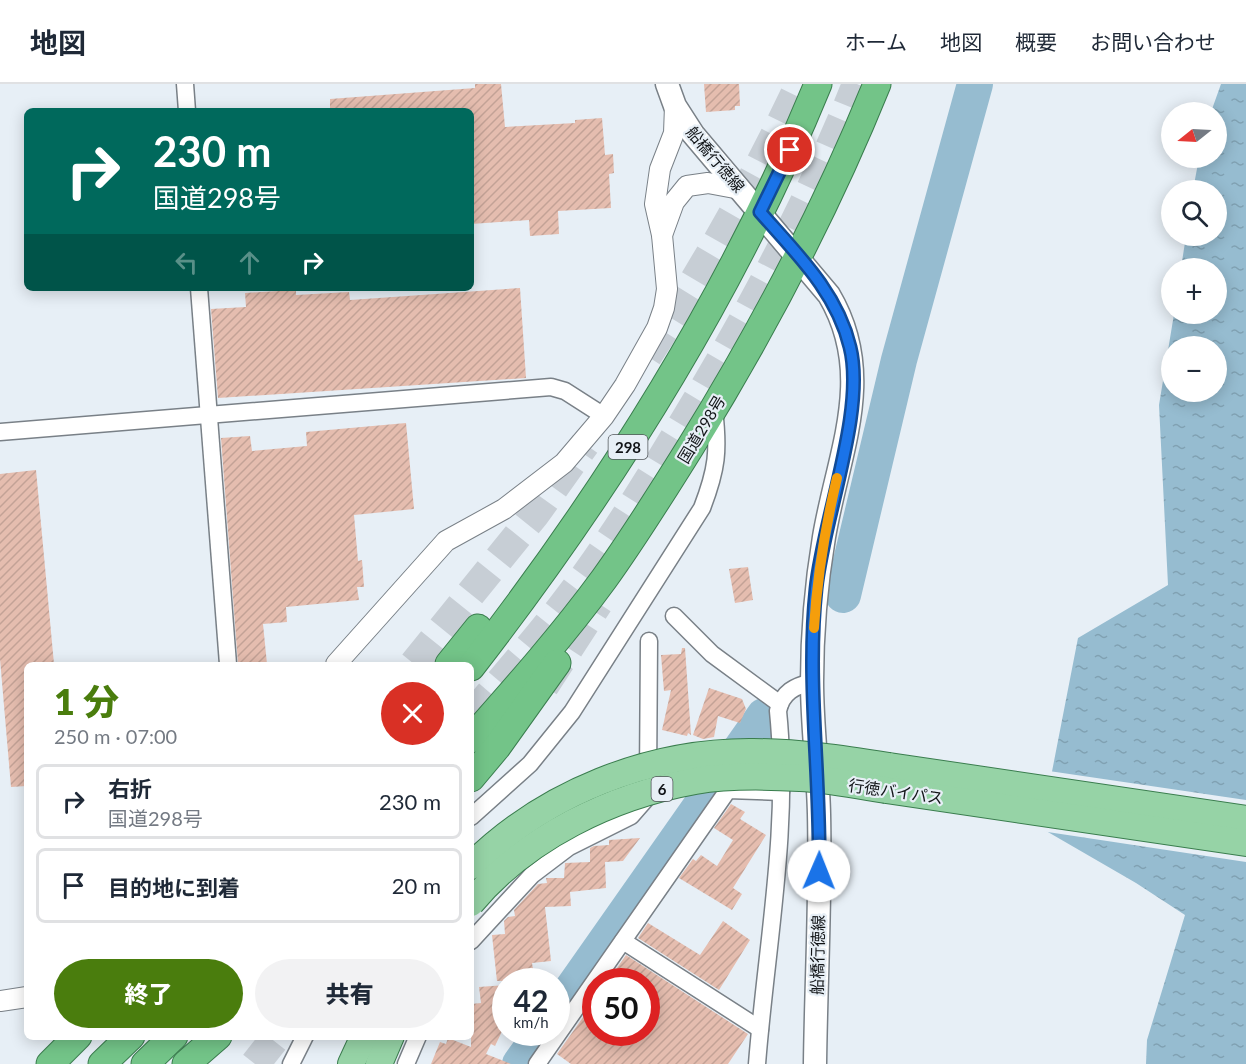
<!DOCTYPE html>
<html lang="ja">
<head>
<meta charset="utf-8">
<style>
  :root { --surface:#fff; --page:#f2f2f3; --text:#1f2937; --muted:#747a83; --line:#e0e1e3; --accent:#4a7d0d }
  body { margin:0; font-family:Lato,"Noto Sans JP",sans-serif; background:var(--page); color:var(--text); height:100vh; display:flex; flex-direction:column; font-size:22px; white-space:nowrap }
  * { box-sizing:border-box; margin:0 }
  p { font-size:20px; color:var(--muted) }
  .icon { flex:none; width:33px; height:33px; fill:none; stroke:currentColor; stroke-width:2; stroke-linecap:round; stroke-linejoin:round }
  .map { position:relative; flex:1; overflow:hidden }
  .panel { position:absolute; left:24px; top:578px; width:450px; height:378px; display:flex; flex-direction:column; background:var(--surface); border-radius:9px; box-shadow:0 3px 15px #0003 }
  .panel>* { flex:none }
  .hud { position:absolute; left:24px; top:24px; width:450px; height:183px; border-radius:9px; box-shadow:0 3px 15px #0003; background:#00695c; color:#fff; overflow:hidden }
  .needle { width:39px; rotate:252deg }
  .buttons { position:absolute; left:1161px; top:18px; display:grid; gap:12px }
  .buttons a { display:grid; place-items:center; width:66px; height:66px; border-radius:50%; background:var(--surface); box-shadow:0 3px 15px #0003; font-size:30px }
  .speed { position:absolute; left:492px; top:884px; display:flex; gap:12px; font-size:30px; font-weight:700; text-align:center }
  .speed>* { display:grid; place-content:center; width:78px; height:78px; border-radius:50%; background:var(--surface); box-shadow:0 3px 15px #0003; line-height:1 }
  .speed small { font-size:15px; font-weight:400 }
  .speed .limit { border:9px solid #d22; background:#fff; color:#111 }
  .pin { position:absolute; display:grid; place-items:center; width:51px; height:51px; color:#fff; margin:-26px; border:3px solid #fff; border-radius:50%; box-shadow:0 2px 6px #0007 }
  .me { position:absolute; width:66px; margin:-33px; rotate:1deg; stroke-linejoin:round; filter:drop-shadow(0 0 4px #0008) }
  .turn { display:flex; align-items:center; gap:21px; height:126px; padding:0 30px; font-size:27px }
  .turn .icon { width:78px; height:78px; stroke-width:2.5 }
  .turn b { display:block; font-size:42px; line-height:51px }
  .lanes { display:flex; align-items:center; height:57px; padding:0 30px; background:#0003; justify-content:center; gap:30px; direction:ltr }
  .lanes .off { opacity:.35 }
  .round { display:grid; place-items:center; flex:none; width:63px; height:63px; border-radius:32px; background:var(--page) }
  .summary { display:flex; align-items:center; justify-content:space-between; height:102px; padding:0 30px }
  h1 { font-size:36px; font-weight:800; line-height:45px; color:var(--accent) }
  .primary-button { display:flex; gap:12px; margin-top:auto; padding:12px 30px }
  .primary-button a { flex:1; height:69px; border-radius:36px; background:var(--accent); color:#fff; font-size:24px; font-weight:800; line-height:69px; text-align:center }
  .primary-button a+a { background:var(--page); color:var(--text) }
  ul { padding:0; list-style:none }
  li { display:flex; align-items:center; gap:18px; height:75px; margin:0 12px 9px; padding:0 18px; border:3px solid var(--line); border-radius:9px }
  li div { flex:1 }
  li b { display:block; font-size:22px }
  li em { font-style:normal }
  header { display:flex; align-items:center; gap:36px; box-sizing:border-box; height:84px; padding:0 30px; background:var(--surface); border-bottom:2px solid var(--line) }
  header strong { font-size:28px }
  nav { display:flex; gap:33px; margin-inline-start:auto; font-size:21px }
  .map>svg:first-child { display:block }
</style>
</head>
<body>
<header>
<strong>地図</strong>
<nav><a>ホーム</a><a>地図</a><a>概要</a><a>お問い合わせ</a></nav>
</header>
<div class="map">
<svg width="1246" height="980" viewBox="0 0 1246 980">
  <defs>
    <pattern id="water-ripples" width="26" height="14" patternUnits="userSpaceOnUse" patternTransform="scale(1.5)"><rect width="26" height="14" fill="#96bcd0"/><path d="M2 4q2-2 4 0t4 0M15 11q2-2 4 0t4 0" fill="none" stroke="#80a1b2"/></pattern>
    <pattern id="building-hatch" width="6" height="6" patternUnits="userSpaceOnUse" patternTransform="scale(1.5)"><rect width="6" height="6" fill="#e5bdaf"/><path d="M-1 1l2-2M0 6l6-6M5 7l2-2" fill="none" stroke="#c3a296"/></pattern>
  </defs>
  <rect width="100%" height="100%" fill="#e7eff6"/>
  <!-- water -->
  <path fill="url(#water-ripples)" fill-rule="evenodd" d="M1221,0H1246V980H1146L1147,956L1185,831L1136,799L1041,744L1078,554L1168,501L1159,321L1174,230H1216V184H1181L1186,152H1216V106H1193L1199,74H1216V28H1211ZM1172,262H1216V308H1172Z"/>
  <!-- pier -->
  <polygon fill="#e7eff6" points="1049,687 1246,716 1246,778 1041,747 1038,744"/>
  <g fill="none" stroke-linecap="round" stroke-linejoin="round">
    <!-- river -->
    <g stroke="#96bcd0" stroke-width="36">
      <polyline points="843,511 899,276 975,0"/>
      <polyline points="556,928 764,632"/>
      <polyline points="520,980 543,948"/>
    </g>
  </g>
  <!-- building -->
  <g fill="url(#building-hatch)">
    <polygon points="475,0 501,0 505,43 575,39 575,36 602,34 605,71 613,70 614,89 609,90 611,124 558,127 559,150 530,152 529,136 471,140 471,27 330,27 330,15 475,4"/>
    <polygon points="704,0 739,0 740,22 735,22 735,26 706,28"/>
    <polygon points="520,204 526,294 218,314 211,225 246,223 245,209 296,206 296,211 349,208 350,216"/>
    <polygon points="406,339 414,425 354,431 358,477 362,476 364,503 357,503 359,516 286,523 287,538 263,540 267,580 238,580 221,354 250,352 252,367 307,362 306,348"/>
    <polygon points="36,386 54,580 27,580 27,702 11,703 0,575 0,390"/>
    <polygon points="748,483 753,516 735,519 729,485"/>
    <polygon points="682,564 685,564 691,651 688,649 687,652 662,646 671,606 664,607 661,571 681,570"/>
    <polygon points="709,604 742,615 746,625 740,639 718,632 714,653 703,655 693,651"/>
    <polygon points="731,720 745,728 740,735 766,751 733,804 742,810 732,826 679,794 693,775 696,777 701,771 717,782 733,756 714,744"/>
    <polygon points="640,754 623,777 605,778 606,804 570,808 571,822 545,823 551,877 532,879 535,897 497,897 492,851 505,850 504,837 508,833 515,832 514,826 538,800 547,799 546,794 564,794 565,779 590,778 590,764 594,762 609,761 609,756"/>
    <polygon points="723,837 750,856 719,906 638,854 648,839 700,871"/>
    <polygon points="626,871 748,950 728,980 571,980 557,970 596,915 596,948 646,948 646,897 608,897"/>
    <polygon points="506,901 506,939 495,962 491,960 486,970 511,980 431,980 440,958 446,960 448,954 471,963 471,920 481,919 479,903"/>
  </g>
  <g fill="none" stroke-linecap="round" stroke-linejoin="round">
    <!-- motorway-tunnel -->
    <g stroke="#c7ced5" stroke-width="30" stroke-dasharray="30 15" stroke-linecap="butt">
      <path d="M647,272C704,185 756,94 800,0"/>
      <polyline points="414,580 535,430 585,360"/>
      <polyline points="544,602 598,519"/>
      <path d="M471,632C514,582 558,531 596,477C628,431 657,383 686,335C751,228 810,117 857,0"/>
      <polyline points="255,980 277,952"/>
    </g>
    <defs>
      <g id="minor">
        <polyline points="185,0 187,27"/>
        <polyline points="199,204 228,580"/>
        <polyline points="0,348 551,303 565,307 604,332"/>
        <polyline points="674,532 712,570 780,620"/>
        <path d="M471,733L530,680L572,628L702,424C717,385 719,367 714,325"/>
        <polyline points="471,857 532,791 569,763 631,732 645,716 648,697 649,557"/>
        <polyline points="623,857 760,945"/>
        <polyline points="291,980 305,952"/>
        <polyline points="406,980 418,952"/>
        <polyline points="537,980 728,706 781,708"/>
        <path d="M757,980C766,864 790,744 778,627C782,608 795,602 812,598"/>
      </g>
      <g id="tertiary">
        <polyline points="662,151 674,118 687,102 708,99 740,105"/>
        <polyline points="336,580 446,457 504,425 564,379 604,332 625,301 657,244 664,224 667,205 662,151 655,120 660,85 674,49 675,22"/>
        <polyline points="0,917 27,913"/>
      </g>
      <path id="secondary" d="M667,0L675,22L693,50L829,211C877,292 838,369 824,453C816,501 812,549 812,598C812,642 818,686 819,730C821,813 816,897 815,980"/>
      <g id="primary">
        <polyline points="889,682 1246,735"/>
        <polyline points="886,706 1246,759"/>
        <polyline points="351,980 364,952"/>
        <polyline points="379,980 391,952"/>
      </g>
      <g id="trunk">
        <polyline points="449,580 478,544"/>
        <path d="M471,583C610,404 732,210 818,0"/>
        <path d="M471,655C517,603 563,551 604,495C635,452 663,407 691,362C762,247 826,126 877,0"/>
        <polyline points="471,694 497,663 557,579"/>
        <polyline points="50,980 78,952"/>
        <polyline points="102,980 131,952"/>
        <polyline points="145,980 174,952"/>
        <polyline points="186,980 218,952"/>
      </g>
    </defs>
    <!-- minor casing -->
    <use href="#minor" stroke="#798087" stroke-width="19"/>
    <!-- tertiary casing -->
    <use href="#tertiary" stroke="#798087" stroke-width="22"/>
    <!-- secondary casing -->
    <use href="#secondary" stroke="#798087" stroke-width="25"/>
    <!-- primary casing -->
    <use href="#primary" stroke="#3a7d4e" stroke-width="28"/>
    <!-- trunk casing -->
    <use href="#trunk" stroke="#3a7d4e" stroke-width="29"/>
    <!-- minor -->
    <use href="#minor" stroke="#fff" stroke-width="16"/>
    <!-- tertiary -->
    <use href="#tertiary" stroke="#fff" stroke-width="20"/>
    <!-- secondary -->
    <use href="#secondary" stroke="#fff" stroke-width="22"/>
    <!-- primary -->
    <use href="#primary" stroke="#96d3a6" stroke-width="26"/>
    <!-- trunk -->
    <use href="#trunk" stroke="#73c488" stroke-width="27"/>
    <defs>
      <g id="primary-bridge">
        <path d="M471,782C544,709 650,667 753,668C799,668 844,675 889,682"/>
        <path d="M471,819C526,753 612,712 695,697C729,691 766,692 800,694C828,695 858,702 886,706"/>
      </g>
    </defs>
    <!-- primary-bridge casing -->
    <use href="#primary-bridge" stroke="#3a7d4e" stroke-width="28" stroke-linecap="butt"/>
    <!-- primary-bridge -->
    <use href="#primary-bridge" stroke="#96d3a6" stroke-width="26"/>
  </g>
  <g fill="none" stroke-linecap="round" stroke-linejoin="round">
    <defs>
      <path id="route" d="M790,66L760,128C796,169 837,208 850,263C866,327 823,435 816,505C806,599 821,693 819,787"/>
    </defs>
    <!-- route casing -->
    <use href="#route" stroke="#114b97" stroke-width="15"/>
    <!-- route -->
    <use href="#route" stroke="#1a73e8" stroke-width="10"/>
    <!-- slow -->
    <path stroke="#f59e0b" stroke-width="10" d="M814,544C817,493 825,444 837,394"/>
  </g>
  <g text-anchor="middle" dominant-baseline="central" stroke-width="4.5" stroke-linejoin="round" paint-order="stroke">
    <!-- shield labels -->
    <g fill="#e7eff6" stroke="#51565a" stroke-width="1.5">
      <rect x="608.5" y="351" width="39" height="24" rx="4.5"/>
      <rect x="651.5" y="693" width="21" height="24" rx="4.5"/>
    </g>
    <g font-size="15" font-weight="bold" fill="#111417">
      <text x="628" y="363">298</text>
      <text x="662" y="705">6</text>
    </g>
    <!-- street labels -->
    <g font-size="16" fill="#111417" stroke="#e7eff6">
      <text transform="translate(716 75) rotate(50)">船橋行徳線</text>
      <text transform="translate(701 345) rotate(-59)">国道298号</text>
      <text transform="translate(896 707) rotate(8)">行徳バイパス</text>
      <text transform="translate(817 871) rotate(-89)">船橋行徳線</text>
    </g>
  </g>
</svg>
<div class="buttons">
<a><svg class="needle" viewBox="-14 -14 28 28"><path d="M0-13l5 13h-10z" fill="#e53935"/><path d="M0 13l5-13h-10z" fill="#747a83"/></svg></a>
<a><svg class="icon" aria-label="search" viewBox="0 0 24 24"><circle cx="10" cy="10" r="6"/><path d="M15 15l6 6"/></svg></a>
<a>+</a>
<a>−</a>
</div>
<div class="speed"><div>42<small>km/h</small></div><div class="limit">50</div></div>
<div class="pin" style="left:790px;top:66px;background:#d93025"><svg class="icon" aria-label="arrive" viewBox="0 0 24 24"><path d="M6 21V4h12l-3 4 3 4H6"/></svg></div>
<svg class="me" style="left:819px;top:787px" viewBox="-20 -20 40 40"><circle r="19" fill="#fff"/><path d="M0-13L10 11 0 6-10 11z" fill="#1a73e8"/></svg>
<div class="hud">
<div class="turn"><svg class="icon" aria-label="right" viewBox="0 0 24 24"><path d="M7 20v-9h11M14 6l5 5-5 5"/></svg><div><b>230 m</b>国道298号</div></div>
<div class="lanes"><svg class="icon off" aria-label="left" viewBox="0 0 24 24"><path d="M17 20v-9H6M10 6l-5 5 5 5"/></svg><svg class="icon off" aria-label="ahead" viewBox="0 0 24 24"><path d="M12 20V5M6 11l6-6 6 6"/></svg><svg class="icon" aria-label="right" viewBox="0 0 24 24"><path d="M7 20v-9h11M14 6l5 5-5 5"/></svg></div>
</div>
<section class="panel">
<div class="summary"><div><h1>1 分</h1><p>250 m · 07:00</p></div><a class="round" style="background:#d93025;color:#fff"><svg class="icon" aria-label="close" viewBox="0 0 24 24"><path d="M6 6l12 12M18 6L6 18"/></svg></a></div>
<ul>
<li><svg class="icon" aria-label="right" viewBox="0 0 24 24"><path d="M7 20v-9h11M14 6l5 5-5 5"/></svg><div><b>右折</b><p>国道298号</p></div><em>230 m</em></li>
<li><svg class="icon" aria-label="arrive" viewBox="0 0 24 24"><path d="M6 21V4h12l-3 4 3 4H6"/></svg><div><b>目的地に到着</b></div><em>20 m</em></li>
</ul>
<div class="primary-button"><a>終了</a><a>共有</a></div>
</section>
</div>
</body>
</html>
